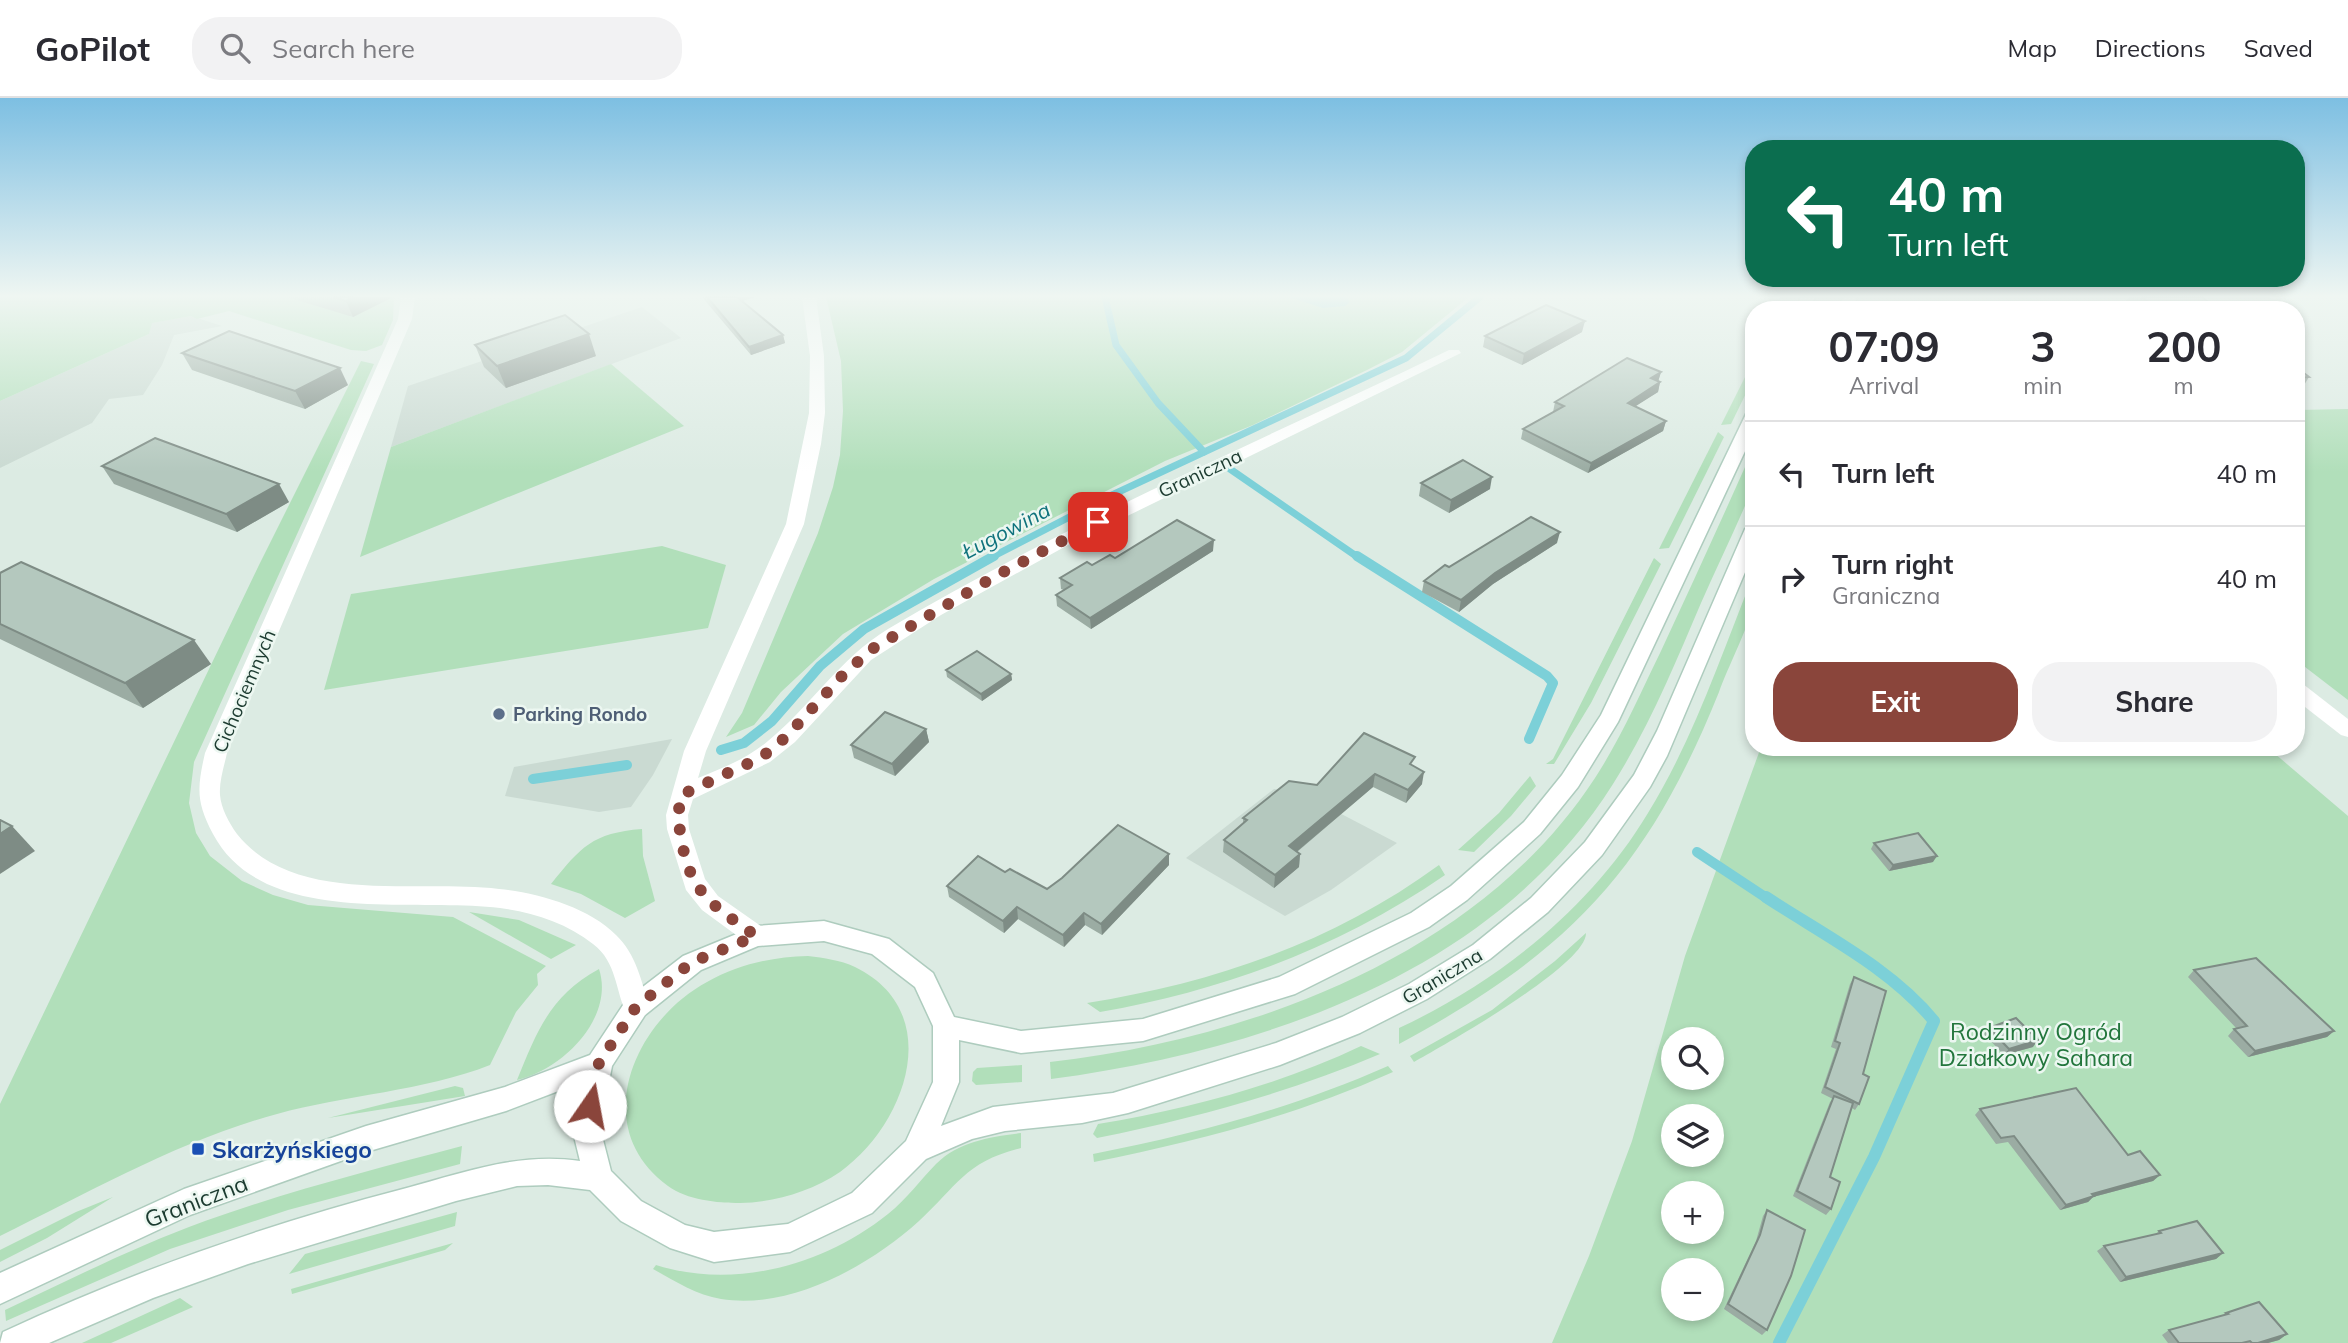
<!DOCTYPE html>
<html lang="en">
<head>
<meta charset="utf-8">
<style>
  :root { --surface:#fff; --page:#f2f2f3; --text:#2b2b33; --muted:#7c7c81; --line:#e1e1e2; --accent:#8a453b }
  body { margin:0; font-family:Mulish,sans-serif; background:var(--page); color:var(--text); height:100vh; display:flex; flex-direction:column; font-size:26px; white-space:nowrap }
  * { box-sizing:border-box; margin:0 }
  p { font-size:23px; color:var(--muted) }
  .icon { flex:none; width:38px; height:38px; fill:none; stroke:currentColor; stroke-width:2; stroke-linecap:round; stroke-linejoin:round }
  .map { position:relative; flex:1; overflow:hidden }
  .sheet { position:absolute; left:1745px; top:203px; width:560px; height:455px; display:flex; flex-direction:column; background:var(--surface); border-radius:28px; box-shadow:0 4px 10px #0003 }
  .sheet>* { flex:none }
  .guide { position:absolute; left:1745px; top:42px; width:560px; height:147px; border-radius:28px; box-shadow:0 4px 10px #0003; background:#0b6e4f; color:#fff; overflow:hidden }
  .fabs { position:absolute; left:1661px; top:929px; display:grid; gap:14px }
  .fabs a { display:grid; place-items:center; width:63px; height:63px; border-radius:50%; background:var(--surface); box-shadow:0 4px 10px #0003; font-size:35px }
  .pin { position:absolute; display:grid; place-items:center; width:60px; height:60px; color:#fff; margin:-30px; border-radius:14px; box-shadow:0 4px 10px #0006 }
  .me { position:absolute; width:77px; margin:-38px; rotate:12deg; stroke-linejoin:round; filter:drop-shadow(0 0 5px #0008) }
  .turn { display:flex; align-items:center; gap:24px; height:147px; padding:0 28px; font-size:32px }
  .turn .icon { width:91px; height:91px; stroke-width:2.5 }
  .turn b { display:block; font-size:49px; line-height:60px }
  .eta { display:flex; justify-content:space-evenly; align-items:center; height:119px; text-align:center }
  .eta b { font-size:42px; font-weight:700; line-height:49px }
  .primary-button { display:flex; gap:14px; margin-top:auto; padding:14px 28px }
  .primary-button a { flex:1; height:80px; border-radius:28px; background:var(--accent); color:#fff; font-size:28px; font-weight:700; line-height:80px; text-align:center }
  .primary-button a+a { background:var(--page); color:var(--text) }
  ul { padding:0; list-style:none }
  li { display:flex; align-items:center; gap:21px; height:105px; padding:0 28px; border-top:2px solid var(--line) }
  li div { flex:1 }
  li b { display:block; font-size:26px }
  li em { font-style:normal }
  header { display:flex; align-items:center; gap:42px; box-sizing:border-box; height:98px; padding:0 35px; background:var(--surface); border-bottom:2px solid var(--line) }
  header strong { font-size:33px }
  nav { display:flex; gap:38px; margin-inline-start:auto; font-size:24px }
  .search { width:490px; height:63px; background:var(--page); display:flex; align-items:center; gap:18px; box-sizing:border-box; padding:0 24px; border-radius:28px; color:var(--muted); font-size:26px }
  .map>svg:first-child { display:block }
</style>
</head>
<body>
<header>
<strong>GoPilot</strong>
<div class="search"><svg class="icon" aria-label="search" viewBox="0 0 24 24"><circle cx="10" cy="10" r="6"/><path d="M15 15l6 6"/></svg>Search here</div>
<nav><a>Map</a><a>Directions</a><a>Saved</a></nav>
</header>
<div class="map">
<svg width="2348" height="1245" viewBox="0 0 2348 1245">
  <rect width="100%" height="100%" fill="#dcebe3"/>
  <!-- built -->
  <g fill="#cadad2">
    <polygon points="642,209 681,240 391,349 408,288"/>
    <polygon points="191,218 222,228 174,237 162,267 143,297 109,301 92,325 0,370 0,303 149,236 151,225"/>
    <polygon points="672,641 653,677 631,709 599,714 505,698 514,669"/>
    <polygon points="1274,691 1301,695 1397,745 1331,792 1285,818 1186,760"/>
  </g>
  <!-- green -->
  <g fill="#b1dfba" fill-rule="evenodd">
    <polygon points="0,199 394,199 393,222 382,247 366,253 351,252 229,213 197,221 191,218 152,225 149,236 0,303"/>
    <polygon points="826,199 1469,199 1402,254 1367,272 1253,327 1165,363 934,481 843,536 781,594 754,627 726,639 742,615 818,435 833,389 840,357 843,313 841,263"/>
    <path d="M361,263L374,266L194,664L189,705L196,735L210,758L242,783L273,797L308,807L453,819L546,868L537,876L538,887L516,914L490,967C424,993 345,997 277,1016C180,1042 90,1094 0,1138V1006L259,467Z"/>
    <polygon points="1753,263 1753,281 1731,326 1721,327"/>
    <polygon points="611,266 684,328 360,459 391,349"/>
    <polygon points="2348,311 2348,602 2296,562 2296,312"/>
    <polygon points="1718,334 1724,339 1669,450 1659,451"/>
    <path d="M1753,351V389C1737,428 1718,466 1701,505C1675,566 1649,629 1613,686C1494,875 1262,953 1051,981L1050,964C1251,941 1480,857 1595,680C1621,640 1640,596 1661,553C1692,486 1723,419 1753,351Z"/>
    <polygon points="662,448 726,467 708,530 324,592 351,496"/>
    <polygon points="1654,460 1661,466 1591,605 1554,666 1546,666 1553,661"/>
    <path d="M1753,478C1754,487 1755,496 1754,505C1750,526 1727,571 1719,594C1647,773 1568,855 1399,946V930C1498,884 1591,810 1648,715C1693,642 1721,558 1753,478Z"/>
    <path d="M1761,649H2267L2348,718V1245H1552L1589,1158L1632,1043L1685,858ZM1673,942H1712V980H1673ZM1673,1018H1712V1057H1673ZM1673,1096H1712V1134H1673ZM1673,1172H1712V1211H1673Z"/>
    <polygon points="1530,678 1536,688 1511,718 1474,754 1458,752 1499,715"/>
    <path d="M642,731L643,758L655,803L625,820L581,796L551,786C581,749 592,735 642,731Z"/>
    <path d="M1439,767L1445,777C1341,849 1225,892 1100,914L1087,905C1214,885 1334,844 1439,767Z"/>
    <polygon points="469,814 519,822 576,847 551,861"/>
    <path d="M1586,835C1587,867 1444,947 1414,964L1410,958L1492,912L1555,863Z"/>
    <path d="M808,858C824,860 840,862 855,869C947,914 906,1027 840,1074C810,1094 775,1104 740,1105C717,1105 687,1102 668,1088C588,1030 633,924 707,884C739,866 772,859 808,858Z"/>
    <path d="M599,871C615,920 562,972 517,982C537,933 550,898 599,871Z"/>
    <path d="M1361,948L1380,956C1288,995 1195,1020 1097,1040L1093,1036L1098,1026C1189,1011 1279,987 1361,948Z"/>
    <polygon points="1022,967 1022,984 976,987 972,983 973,974 977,970"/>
    <path d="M1388,968L1393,974C1292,1019 1201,1042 1094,1064L1093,1056C1196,1036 1293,1010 1388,968Z"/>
    <polygon points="455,988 463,990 465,998 328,1020"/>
    <path d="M1021,1035V1050C965,1064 958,1087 919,1123C869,1168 791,1212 721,1201C696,1197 675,1183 653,1171L656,1167C735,1192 824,1167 888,1116C907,1101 920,1082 936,1066C959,1043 990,1039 1021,1035Z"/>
    <path d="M462,1048L460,1066L288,1112L170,1151L6,1223L5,1212C71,1181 136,1148 205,1123C289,1093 375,1071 462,1048Z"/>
    <polygon points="113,1099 47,1140 0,1164 0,1152 76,1114"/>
    <polygon points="457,1114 455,1128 289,1176 305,1156"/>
    <polygon points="453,1145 445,1152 292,1196 291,1191"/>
    <polygon points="180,1200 193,1209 111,1245 82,1245"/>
  </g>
  <!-- water -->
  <polygon fill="#7cd0d8" points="1289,199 1346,199 1350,204 1345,208 1323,210"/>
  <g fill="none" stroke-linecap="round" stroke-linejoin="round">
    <!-- stream-far2 -->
    <g stroke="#7cd0d8" stroke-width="7">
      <polyline points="1105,199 1116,247 1158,305 1204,354"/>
      <polyline points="1230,371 1359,460"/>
      <polyline points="990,460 1112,397 1406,260 1480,199"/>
    </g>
    <!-- stream-far1 -->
    <g stroke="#7cd0d8" stroke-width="10">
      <polyline points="1357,458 1547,578 1553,585 1529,641"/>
      <polyline points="721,652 744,645 772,623 820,568 864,531 994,458"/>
      <polyline points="533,681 627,667"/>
      <polyline points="1697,754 1768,801"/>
    </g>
    <!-- stream -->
    <path stroke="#7cd0d8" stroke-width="12" d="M1766,799C1822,836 1891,870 1934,923L1874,1059L1779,1245"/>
    <defs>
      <g id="secondary">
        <polygon points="1801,199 1815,199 1809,212 1795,212"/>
        <polygon points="1843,199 1857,199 1852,212 1838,212"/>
        <path d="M1754,311V334L1618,624L1578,689L1540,736L1467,802L1429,829L1295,896L1143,943L1021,955L959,942V984L941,1028L993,1009L1113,995L1276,945L1342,919L1409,886L1473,847L1531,800L1585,744L1634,677L1657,633L1745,431L1754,426V453L1667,658L1650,689L1602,757L1548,814L1490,861L1427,901L1360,935L1280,967L1128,1015L1082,1025L1005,1033L972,1041L926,1061L872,1115L790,1154L714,1164L670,1150L621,1123L590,1092L548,1087L517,1088L456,1103L248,1166L153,1200L49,1245H0L3,1234C132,1174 265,1127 403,1091C463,1075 517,1054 580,1063L572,1030L582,984L506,1013L366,1054L190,1117L0,1206V1175L184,1091L366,1028L505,989L590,957L627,901L683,858L756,828L824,823L889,841L933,875L954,919L1021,933L1143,921L1279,879L1411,815L1451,788L1524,724L1562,677L1601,617L1746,316ZM824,843L872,856L915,889L933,928V984L906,1043L852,1095L788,1126L714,1134L685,1127L641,1103L611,1073L600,1030L612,968L645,917L701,872L758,848Z"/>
      </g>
    </defs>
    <!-- secondary casing -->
    <use href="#secondary" stroke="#aeccbe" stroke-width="3"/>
    <!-- street -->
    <g fill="#fff" fill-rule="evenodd">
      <path d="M401,199H415L412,221L227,655C224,669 219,683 220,697C221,710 229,725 237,736C294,808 416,781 499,791C538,795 588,809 616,837C636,856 642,884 649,909L645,917L636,920L627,917C615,892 617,864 593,846C567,825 532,814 500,810C413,799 263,830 213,736C196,704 197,690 205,655L398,221Z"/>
      <path d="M802,199H816L824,258L825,315L821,346L804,426L706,653L698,680C723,670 748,660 768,643C811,608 840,560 888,531C1068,424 1261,343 1449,252H1459L1461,255L1068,447L941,517L871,562L795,644L770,664L693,701L688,717L689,731L705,781L718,798L765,831L768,838L765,845L756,848L747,845L702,812L686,792L667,731L666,717L684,653L786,426L809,315L810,258Z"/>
      <polygon points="2296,584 2303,586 2348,621 2348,639 2341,637 2296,602"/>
    </g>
    <!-- secondary -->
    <use href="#secondary" fill="#fff" fill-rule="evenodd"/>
  </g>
  <!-- wall -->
  <g fill="#9baca3">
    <polygon points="287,199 390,199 391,200 353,219"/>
    <polygon points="702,199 756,199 741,203 783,237 785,245 751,257"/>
    <polygon points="2128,199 2202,199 2218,212 2128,212 2123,208"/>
    <polygon points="1582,234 1522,267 1483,249 1485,238"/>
    <polygon points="475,247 596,258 506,290 484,269"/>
    <polygon points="182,255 348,287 305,311 192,272"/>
    <polygon points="2296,269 2309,279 2298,297 2296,297"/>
    <polygon points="1661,274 1658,283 1660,284 1658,294 1635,308 1666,323 1663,333 1588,375 1521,341 1523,331 1553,314 1555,304"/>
    <polygon points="102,368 289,404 237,434 114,386"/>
    <polygon points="1421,385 1490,391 1449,415 1419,398"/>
    <polygon points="1557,445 1493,486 1459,514 1422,494 1424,483 1449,469"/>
    <polygon points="1213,453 1091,531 1057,508 1056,497 1064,492 1061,491 1060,480 1092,467 1115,460"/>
    <polygon points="0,475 211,566 143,610 0,541"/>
    <polygon points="946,572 1011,576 1012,582 982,603 947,579"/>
    <polygon points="926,631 929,644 895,678 854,660 851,647"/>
    <polygon points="1413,668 1422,686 1406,705 1373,689 1297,754 1300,756 1299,769 1274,790 1223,754 1224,742 1243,726 1243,720 1317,687"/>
    <polygon points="1874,745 1933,764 1889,773 1871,751"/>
    <polygon points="1169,767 1102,837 1085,827 1064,849 1018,821 1004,835 949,799 947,788 1005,774 1047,791"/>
    <polygon points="2194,872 2334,933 2327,939 2248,959 2228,938 2234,931 2237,931 2188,879"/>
    <polygon points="1854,879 1863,976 1859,1006 1855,1012 1852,1010 1830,1079 1831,1111 1826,1117 1793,1098 1830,1004 1833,1001 1821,995 1836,951 1831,949 1850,886"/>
    <polygon points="1989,930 2033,949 2004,957 1984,936"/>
    <polygon points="1980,1011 2128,1057 2160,1077 2153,1083 2093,1099 2088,1104 2060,1112 2008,1044 1996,1046 1975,1017"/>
    <polygon points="1767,1112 1767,1232 1762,1237 1724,1211 1756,1143 1763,1118"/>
    <polygon points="2159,1133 2223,1155 2216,1161 2120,1184 2097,1153 2104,1148 2155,1137"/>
    <polygon points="2226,1215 2287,1236 2279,1242 2268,1245 2168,1245 2162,1237 2169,1232 2222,1218"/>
  </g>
  <!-- shaded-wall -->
  <g fill="#7e8c85">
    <polygon points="352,199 390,199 391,200 353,219 346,203"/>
    <polygon points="733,199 756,199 735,205"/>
    <polygon points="1585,223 1582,234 1522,267 1524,256"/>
    <polygon points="589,236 596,258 506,290 497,268"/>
    <polygon points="783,237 785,245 751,257 749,249"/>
    <polygon points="340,270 348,287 305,311 295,293"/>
    <polygon points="1661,274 1658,284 1651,280"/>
    <polygon points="1660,284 1658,294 1625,315 1628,305"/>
    <polygon points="1666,323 1663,333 1588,375 1591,365"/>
    <polygon points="1492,379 1490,391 1449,415 1451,402"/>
    <polygon points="279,386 289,404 237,434 226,416"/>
    <polygon points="1560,434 1557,445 1493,486 1459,514 1461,502 1495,475"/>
    <polygon points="1214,442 1213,453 1091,531 1090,520"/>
    <polygon points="194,542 211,566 143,610 125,585"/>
    <polygon points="1011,576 1012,582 982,603 981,596"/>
    <polygon points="926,631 929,644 895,678 892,666"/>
    <polygon points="1424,674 1422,686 1406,705 1408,692"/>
    <polygon points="1375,676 1373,689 1288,761 1289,748"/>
    <polygon points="12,728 35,753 0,776 0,736"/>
    <polygon points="1169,756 1169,767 1102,837 1101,826"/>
    <polygon points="1300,756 1299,769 1274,790 1275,777"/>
    <polygon points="1937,758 1933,764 1889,773 1893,767"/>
    <polygon points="1017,809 1018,821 1004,835 1003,823"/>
    <polygon points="1084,815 1085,827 1064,849 1063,837"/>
    <polygon points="2334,933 2327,939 2248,959 2255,953"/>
    <polygon points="2038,942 2033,949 2004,957 2009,951"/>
    <polygon points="2160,1077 2153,1083 2093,1099 2088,1104 2060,1112 2066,1107 2092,1096"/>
    <polygon points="2223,1155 2216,1161 2120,1184 2126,1179"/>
    <polygon points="2287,1236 2279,1242 2268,1245 2258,1245"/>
  </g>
  <!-- building -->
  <g fill="#b4c8be" stroke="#7e8c85" stroke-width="2">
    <polygon points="334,199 352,199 346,203"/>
    <polygon points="707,199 737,199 783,237 749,249"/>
    <polygon points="2142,199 2202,199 2218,212 2158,212"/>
    <polygon points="1546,207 1585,223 1524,256 1485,238"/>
    <polygon points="565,217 589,236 497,268 475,247"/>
    <polygon points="229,233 340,270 295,293 182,255"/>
    <polygon points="1627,260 1661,274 1651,280 1660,284 1628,305 1666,323 1591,365 1523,331 1564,308 1555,304"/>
    <polygon points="2296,269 2309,279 2296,280"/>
    <polygon points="155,340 279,386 226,416 102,368"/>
    <polygon points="1463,362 1492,379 1451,402 1421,385"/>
    <polygon points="1531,419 1560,434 1495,475 1461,502 1424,483 1445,467 1449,469"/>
    <polygon points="1177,422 1214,442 1090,520 1056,497 1072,487 1060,480 1087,464 1092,467 1110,457 1115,460"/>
    <polygon points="21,464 194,542 125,585 0,526 0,475"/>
    <polygon points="977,553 1011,576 981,596 946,572"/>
    <polygon points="885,614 926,631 892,666 851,647"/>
    <polygon points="1364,635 1415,659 1410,666 1424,674 1408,692 1375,676 1289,748 1300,756 1275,777 1224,742 1247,722 1243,720 1289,683 1317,687"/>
    <polygon points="0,722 12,728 0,736"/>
    <polygon points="1118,727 1169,756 1101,826 1084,815 1063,837 1017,809 1003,823 947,788 978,758 1005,774 1010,771 1047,791 1062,780"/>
    <polygon points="1918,735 1937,758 1893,767 1874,745"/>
    <polygon points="2256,860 2334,933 2255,953 2234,931 2247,928 2194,872"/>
    <polygon points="1854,879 1886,893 1863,976 1869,979 1859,1006 1825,989 1840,945 1835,943"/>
    <polygon points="2016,920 2038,942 2009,951 1989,930"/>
    <polygon points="2076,990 2128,1057 2140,1053 2160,1077 2092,1096 2094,1098 2066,1107 2014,1038 2001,1040 1980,1011"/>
    <polygon points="1834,998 1853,1005 1830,1079 1840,1084 1831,1111 1797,1093"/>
    <polygon points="1767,1112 1805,1132 1791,1178 1767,1232 1728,1206 1760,1137"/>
    <polygon points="2197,1123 2223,1155 2126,1179 2104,1148 2161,1135 2159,1133"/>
    <polygon points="2259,1204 2287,1236 2258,1245 2252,1245 2250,1243 2242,1245 2179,1245 2169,1232 2228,1216 2226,1215"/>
  </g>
  <!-- sky -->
  <linearGradient id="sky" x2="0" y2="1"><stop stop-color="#7dbfe2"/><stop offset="0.53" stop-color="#eff6f2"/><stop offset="1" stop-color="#eff6f2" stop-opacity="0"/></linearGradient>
  <rect width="2348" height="374" fill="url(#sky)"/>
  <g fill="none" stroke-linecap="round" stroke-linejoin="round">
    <!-- route -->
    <path stroke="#8a453b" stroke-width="12" stroke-dasharray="0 21.6" d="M590,1008L599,965L636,909L692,864L756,838C719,811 693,799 683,750C679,730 677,717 681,697L762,659L786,639L842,578L872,551L994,479L1098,424"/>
  </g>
  <!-- markers -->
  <circle fill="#5c6f8a" stroke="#ecf7f1" stroke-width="2.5" cx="499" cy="616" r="7"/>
  <rect fill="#1a4fb4" stroke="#ecf7f1" stroke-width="2.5" x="191" y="1044" width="14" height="14" rx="3.5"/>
  <g text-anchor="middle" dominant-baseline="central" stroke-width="5" stroke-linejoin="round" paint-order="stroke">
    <!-- street labels -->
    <g font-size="19" fill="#1c3b30" stroke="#ecf7f1">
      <text transform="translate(1200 375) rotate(-25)">Graniczna</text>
      <text transform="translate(244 593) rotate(-67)">Cichociemnych</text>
      <text transform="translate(1442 878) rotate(-31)">Graniczna</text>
    </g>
    <!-- service labels -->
    <g font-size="19" font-weight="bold" fill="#4e5e75" stroke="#ecf7f1" text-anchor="start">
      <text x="513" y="616">Parking Rondo</text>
    </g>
    <!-- water labels -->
    <g font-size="21" font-style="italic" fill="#10737d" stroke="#ecf7f1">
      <text transform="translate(1006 432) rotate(-28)">Ługowina</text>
    </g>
    <!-- near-park labels -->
    <g font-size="23" fill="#22763c" stroke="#ecf7f1">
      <text x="2036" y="933">Rodzinny Ogród<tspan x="2036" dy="26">Działkowy Sahara</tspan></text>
    </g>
    <!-- near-transit labels -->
    <g font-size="23" font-weight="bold" fill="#164399" stroke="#ecf7f1" text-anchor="start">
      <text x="212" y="1051">Skarżyńskiego</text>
    </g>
    <!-- near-street labels -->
    <g font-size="23" fill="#1c3b30" stroke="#ecf7f1">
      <text transform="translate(196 1103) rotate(-21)">Graniczna</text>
    </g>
  </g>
</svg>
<div class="fabs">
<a><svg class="icon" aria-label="search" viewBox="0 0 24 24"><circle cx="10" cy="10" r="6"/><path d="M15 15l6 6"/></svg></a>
<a><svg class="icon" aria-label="layers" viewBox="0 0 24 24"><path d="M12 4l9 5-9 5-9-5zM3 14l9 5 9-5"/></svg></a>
<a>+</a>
<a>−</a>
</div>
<div class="pin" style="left:1098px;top:424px;background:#d93025"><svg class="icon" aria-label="arrive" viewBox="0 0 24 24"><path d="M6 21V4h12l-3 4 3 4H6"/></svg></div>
<svg class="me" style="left:590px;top:1008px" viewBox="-20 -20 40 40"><circle r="19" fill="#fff"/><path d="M0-13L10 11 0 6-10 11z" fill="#8a453b"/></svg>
<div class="guide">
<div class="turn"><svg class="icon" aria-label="left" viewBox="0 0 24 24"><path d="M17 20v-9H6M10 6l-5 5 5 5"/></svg><div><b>40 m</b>Turn left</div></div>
</div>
<section class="sheet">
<div class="eta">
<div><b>07:09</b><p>Arrival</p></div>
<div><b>3</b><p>min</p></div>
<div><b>200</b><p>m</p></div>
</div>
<ul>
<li><svg class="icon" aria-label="left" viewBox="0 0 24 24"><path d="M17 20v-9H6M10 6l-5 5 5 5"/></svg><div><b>Turn left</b></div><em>40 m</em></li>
<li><svg class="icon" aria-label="right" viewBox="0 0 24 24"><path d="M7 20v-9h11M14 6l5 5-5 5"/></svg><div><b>Turn right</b><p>Graniczna</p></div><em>40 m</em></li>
</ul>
<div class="primary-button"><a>Exit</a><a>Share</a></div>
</section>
</div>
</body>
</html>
